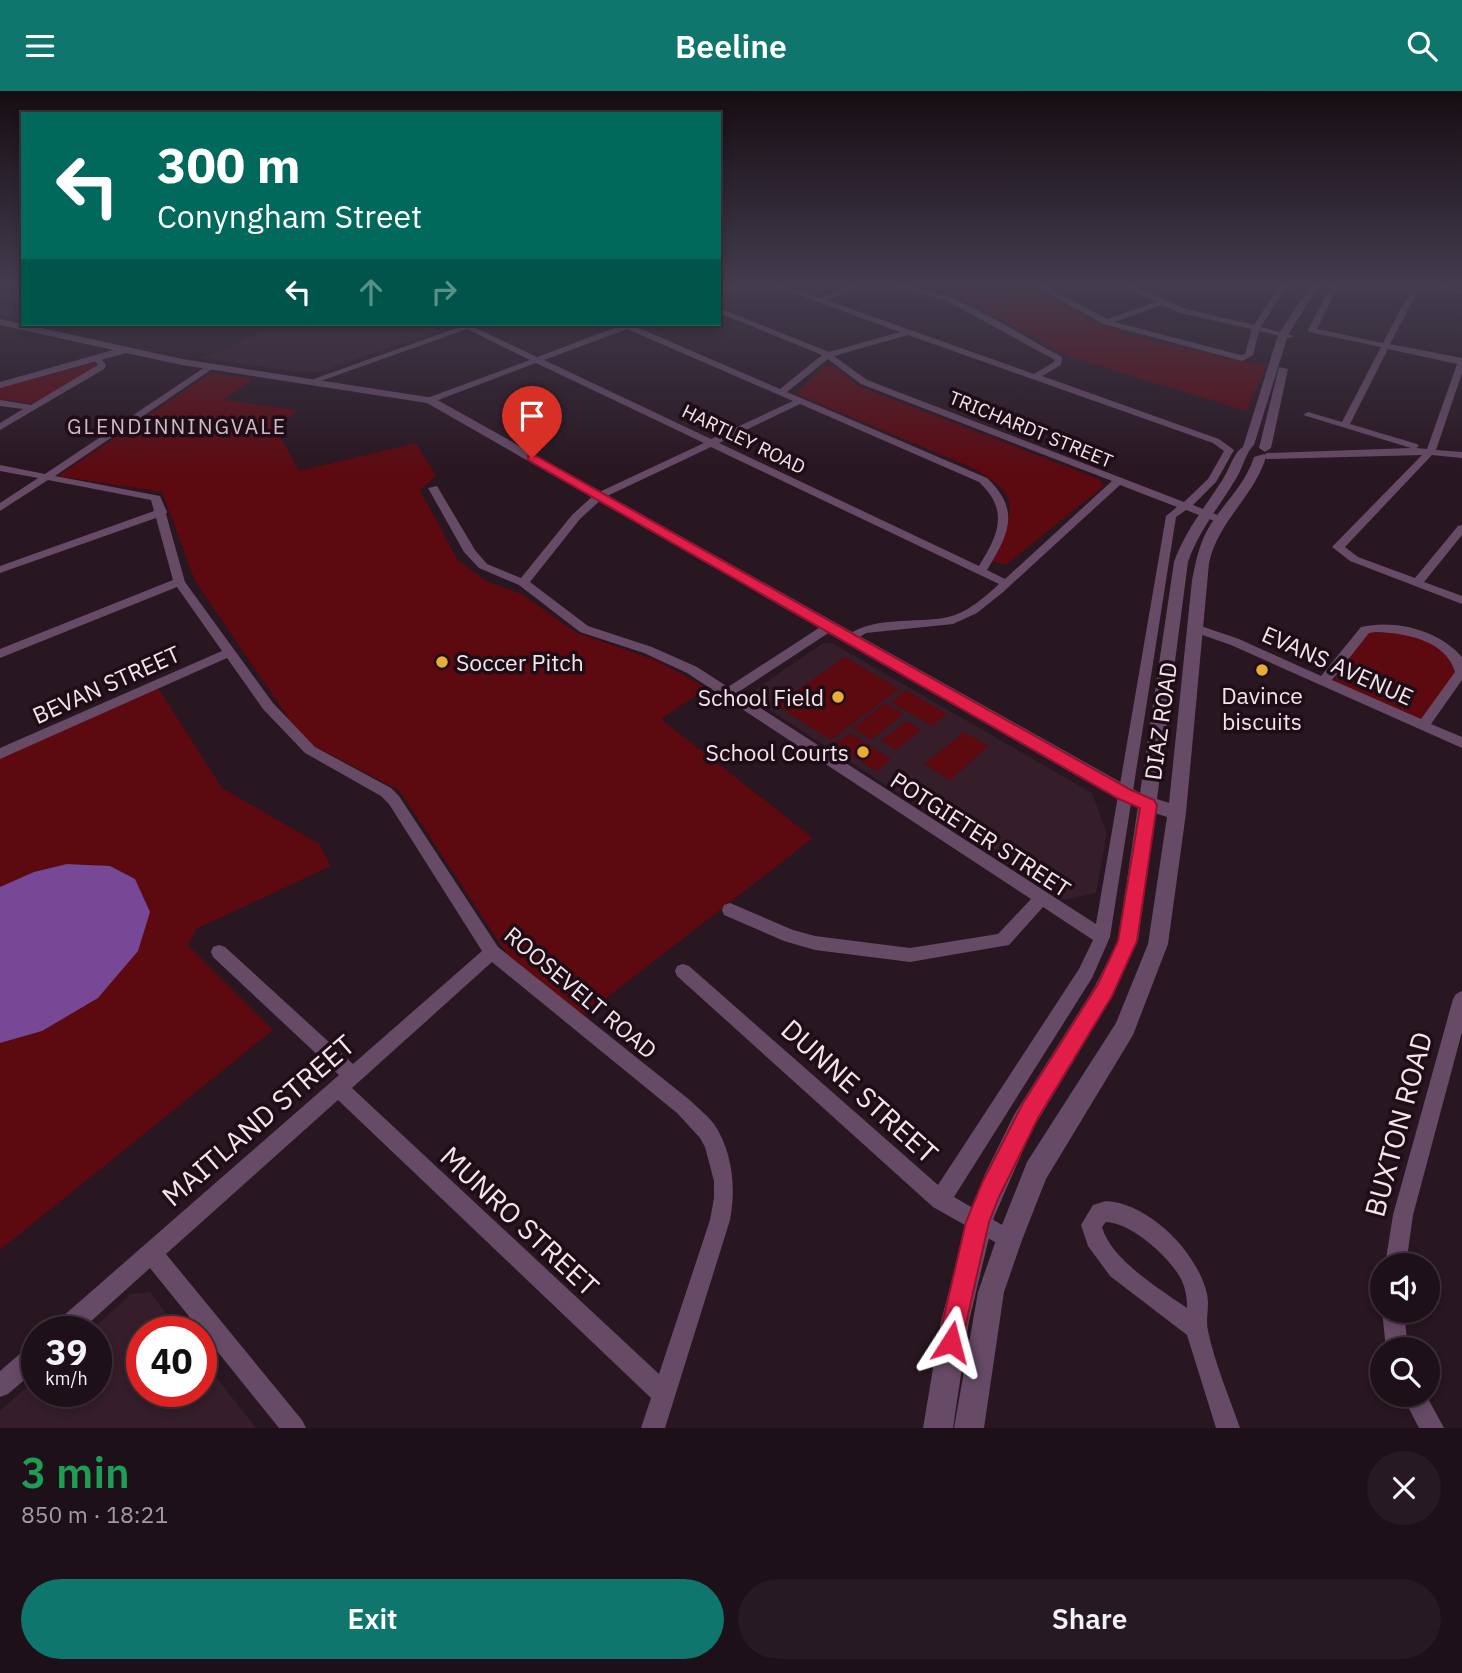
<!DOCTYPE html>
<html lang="en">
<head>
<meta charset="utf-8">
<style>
  :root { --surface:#1e1018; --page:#261921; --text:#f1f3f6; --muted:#a19da2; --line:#3c3037; --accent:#0f766e }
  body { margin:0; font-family:"IBM Plex Sans",sans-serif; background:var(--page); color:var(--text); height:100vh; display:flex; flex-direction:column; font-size:26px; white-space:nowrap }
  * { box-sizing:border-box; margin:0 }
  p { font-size:23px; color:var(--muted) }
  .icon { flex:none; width:38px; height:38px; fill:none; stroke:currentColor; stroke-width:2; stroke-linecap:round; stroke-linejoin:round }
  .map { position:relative; height:1337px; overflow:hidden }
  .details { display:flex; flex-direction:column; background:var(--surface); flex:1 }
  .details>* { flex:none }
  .top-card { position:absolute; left:21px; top:21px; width:700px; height:214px; border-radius:0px; box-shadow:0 4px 10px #0003,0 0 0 2px var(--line); background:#00695c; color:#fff; overflow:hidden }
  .tools { position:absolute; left:1370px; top:1162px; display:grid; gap:14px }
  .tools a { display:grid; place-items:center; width:70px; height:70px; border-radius:50%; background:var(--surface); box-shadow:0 4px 10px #0003,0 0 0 2px var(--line); font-size:35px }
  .speed { position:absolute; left:21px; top:1225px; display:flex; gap:14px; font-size:35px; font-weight:700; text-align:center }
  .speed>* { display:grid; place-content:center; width:91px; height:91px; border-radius:50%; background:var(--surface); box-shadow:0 4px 10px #0003,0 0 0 2px var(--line); line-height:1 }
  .speed small { font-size:18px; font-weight:400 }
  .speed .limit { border:10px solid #d22; background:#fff; color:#111 }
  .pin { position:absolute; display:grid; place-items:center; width:60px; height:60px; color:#fff; margin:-72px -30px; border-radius:50% 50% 50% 0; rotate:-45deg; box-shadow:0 0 7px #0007 }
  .pin .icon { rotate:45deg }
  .me { position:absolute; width:77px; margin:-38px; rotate:9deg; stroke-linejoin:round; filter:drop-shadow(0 0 5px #0008) }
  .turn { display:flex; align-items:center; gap:24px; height:147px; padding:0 21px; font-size:32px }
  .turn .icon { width:91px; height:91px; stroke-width:2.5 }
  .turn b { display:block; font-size:49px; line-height:60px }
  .lanes { display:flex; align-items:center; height:66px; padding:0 21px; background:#0003; justify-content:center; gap:35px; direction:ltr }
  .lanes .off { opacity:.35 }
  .round { display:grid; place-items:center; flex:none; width:74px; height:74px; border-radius:37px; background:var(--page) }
  .summary { display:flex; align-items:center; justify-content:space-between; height:119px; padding:0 21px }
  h1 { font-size:42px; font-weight:600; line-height:52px; color:#1e9e55 }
  .button { display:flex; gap:14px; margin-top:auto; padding:14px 21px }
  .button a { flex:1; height:80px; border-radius:42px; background:var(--accent); color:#fff; font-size:28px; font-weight:600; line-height:80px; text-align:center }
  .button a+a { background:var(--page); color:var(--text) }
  header { display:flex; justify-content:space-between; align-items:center; height:91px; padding:0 21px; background:var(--accent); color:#fff; font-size:32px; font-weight:600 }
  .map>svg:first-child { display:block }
</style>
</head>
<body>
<header><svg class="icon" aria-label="menu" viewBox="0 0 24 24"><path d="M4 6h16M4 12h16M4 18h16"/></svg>Beeline<svg class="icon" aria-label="search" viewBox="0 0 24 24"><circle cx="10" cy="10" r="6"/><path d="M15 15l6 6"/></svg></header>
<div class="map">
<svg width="1462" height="1337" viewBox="0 0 1462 1337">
  <rect width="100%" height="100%" fill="#281620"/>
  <!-- built -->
  <g fill="#351d2a">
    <polygon points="8,194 23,194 23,228 0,224 0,197"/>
    <polygon points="282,233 461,233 318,281 302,282 202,267"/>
    <polygon points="823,552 832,552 1092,702 1107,742 1096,802 1064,809 754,609 753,600"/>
    <polygon points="150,1201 181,1241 142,1241 142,1300 201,1300 201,1267 256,1337 0,1337 0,1320 37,1287 37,1300 96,1300 96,1241 89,1241 131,1203"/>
  </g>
  <!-- green -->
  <g fill="#5c0910">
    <polygon points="909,194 1031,194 1099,233 1129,244 1235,269 1267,274 1246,320 1071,266 958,205"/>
    <polygon points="95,272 99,276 34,313 0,308 0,296"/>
    <path d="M825,274L834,275L858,295L1099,388L1104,395L1006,474L992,470C1014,416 1025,404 966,374L796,303Z"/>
    <polygon points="211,282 253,288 223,309 298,319 276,338 299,380 416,352 436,385 420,399 457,468 486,490 522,503 575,541 658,570 707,597 661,628 813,747 583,925 507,863 399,699 318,657 298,641 195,490 162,401 58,385"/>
    <path d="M1377,540C1408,543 1446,547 1455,582L1424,627L1418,628L1335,591L1336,584L1367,542Z"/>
    <polygon points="845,566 899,598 831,649 776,614"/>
    <path d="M158,597L222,697L319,753L331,775L196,838L188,854L273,939L0,1159V952L42,940L135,788C83,762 50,773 0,796V666Z"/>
    <polygon points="906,599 947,623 932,635 891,611"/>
    <polygon points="885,612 904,623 871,649 853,637"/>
    <polygon points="906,630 921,639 896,659 881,650"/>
    <polygon points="964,641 989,655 950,689 924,673"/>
    <polygon points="850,642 891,668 876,680 835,653"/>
  </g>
  <!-- water -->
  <polygon fill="#764895" points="67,773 110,775 135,788 150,821 138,860 98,907 42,940 0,952 0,796 34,781"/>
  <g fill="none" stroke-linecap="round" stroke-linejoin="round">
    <!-- minor -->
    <g fill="#674a66" fill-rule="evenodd">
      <polygon points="729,194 740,194 719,202 719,197"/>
      <path d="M771,194H782L819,207L852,194H862L826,209L1034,283L1054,271L1055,269L945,209L885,194C947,192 1009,238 1062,266L1061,274L1042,285L1219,348L1234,359L1216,391L1193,414L1225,427V431H1217L1186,419L1176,426L1110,846L1092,887L954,1106L1016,1142L1019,1149L1016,1156L1009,1159L933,1116L677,885L675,880L677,875L683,873L689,875L938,1094L1079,878L1093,849L1043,816L1009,854L910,871L815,859L784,850L724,824L722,819L724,814L730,812L793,839L815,845L910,857L998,843L1031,808L687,582L644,562L580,541L519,494L479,477L464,461L428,397L437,395L475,459L487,473L521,487L572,424L595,403L704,352L536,272L433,311H427V307L530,269L467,238L315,292L308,290L468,233H479L474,236L537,266L625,233H636L634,235L780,298L822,264L719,222V217L829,261L900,241ZM627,238L793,310L711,348L544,269ZM908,244L1213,352L1224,360L1208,388L1184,411L867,289L834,265ZM828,268L861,293L1112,390L1005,488L987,479C1009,443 1021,419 987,387L787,301ZM800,313L979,391C1010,420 998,444 979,475L719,352ZM711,356L999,493C985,506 967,522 948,526C918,533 866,524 844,548L850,552L866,542L953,533L977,522L1002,502L1120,394L1177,416L1166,425L1096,833L737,602L833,539L835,536L833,533H825L728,596L697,576L652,556L588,535L530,491L580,428L603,407Z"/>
      <path d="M1034,194H1043L1107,228L1156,211L1120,194H1130L1186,218L1254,234L1279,194H1287L1261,236L1294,245L1290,247L1259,240L1253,264L1242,270L1103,233ZM1162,214L1180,222L1252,238L1245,263L1241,264L1114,231Z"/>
      <path d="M1331,194H1339L1317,238L1383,252L1413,194H1421L1390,253L1462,267V282L1436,359L1462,361V367L1432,364L1345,456L1358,466L1415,487L1458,435L1462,434V444L1424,491L1462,505V513L1350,470L1332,456L1422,364L1267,368L1262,365L1267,362L1411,357L1303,324L1308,321L1342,331L1381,256L1309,241L1308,239ZM1388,258L1457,273L1427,358L1416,357L1419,355L1417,353L1350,333Z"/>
      <polygon points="1428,194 1441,194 1462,199 1462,203"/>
      <polygon points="94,266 100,266 106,274 104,278 0,339 0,332 23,318 0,315 0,309 31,314 98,274 93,268"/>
      <path d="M208,274L215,276L55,385L160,405L167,421L166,423L185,491L273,612L315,656L391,697L399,705L498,856L691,1010C698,1017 708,1025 714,1033C733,1061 736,1098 730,1129L665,1337H641L651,1307L338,1009L166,1163L302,1329L306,1337H279L150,1177L79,1241H51L54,1233L339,984L213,866L211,861L213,856L219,854L225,856L353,973L482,860L389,713L381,705L305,662L263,618L227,567L0,668V657L222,560L177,496L0,567V558L173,489L156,427L0,482V475L154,420L151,409L48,389L0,420V412L38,387L0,380V374L45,383ZM492,871L677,1022L700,1047L705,1056L714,1090V1107L710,1129L659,1283L352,997Z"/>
      <path d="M1195,533L1239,548L1321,585L1361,536C1395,528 1439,539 1462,566V589L1431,633L1462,646V657L1231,554L1191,540L1189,537L1191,534ZM1376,541C1405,542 1446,549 1455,581L1421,628L1332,589L1369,542Z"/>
      <polygon points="1462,900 1462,941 1413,1124 1406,1174 1385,1174 1393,1124 1453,908 1456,903"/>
      <path d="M1106,1110C1149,1112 1198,1162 1207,1203C1210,1215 1205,1228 1208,1240C1215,1273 1229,1305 1240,1337H1216L1187,1244L1110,1185L1088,1155L1081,1134L1093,1114ZM1106,1131C1132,1132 1171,1167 1182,1190C1186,1199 1187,1208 1187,1217C1160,1198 1111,1169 1102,1136Z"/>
      <polygon points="1382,1219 1404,1220 1408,1258 1386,1258"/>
      <polygon points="37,1252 37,1278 8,1303 0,1306 0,1280 29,1255"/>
      <polygon points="1402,1304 1426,1304 1444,1337 1419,1337"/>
    </g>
    <!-- tertiary -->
    <g fill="#674a66" fill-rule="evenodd">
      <path d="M1310,194H1319L1288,244L1254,354C1247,359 1243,376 1237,386C1220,415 1199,439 1188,471L1157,708L1169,712L1192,489C1196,470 1199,453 1209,436C1224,412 1245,394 1254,366L1264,363L1266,366C1254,406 1218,430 1209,472L1186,722L1168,853L1133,944L1046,1088L1022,1149L1004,1201L984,1337H954L978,1201L996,1149L1027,1071L1116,932L1148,853L1167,726L1155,722L1138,850L1109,911L1031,1041L994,1126L969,1230L953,1337H923L941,1230L969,1126L985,1083L1014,1024L1094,897L1118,850L1138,715L1119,709L427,312L182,274L126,262L0,297V291L113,259L0,234V228L182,268L434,307L1140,702L1174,471C1185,440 1205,416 1223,388C1229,379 1234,361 1243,356L1278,244Z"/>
      <polygon points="1279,276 1288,278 1271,357 1265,361 1259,357"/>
    </g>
  </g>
  <!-- sky -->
  <linearGradient id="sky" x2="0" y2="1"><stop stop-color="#160c12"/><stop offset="0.51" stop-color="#423c4e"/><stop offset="1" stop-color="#423c4e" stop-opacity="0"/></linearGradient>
  <rect width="1462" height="381" fill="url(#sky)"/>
  <!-- route -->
  <polygon fill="#e11d48" stroke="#92132f" stroke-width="2" points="528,365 536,365 1131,699 1154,709 1157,714 1137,850 1112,905 1038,1027 999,1106 989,1131 960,1259 951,1263 942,1259 938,1251 966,1131 982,1092 1023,1012 1098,893 1118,850 1140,717 1119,708 528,369"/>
  <!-- markers -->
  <g fill="#e8ac37" stroke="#1e0d16" stroke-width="2.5">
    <circle cx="442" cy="571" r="7"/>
    <circle cx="1262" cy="579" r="7"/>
    <circle cx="838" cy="606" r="7"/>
    <circle cx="863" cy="661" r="7"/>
  </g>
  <g text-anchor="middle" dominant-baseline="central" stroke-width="7" stroke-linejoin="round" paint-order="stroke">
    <!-- far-street labels -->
    <g font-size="19" fill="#f2e5eb" stroke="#1e0d16">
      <text transform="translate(1031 338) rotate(22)">TRICHARDT STREET</text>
      <text transform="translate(744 348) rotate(26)">HARTLEY ROAD</text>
    </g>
    <!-- far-quarter labels -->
    <g font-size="21" letter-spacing="2" fill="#d2b9c5" stroke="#1e0d16">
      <text x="177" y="335">GLENDINNINGVALE</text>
    </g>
    <!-- poi labels -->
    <g font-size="23" fill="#f2e5eb" stroke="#1e0d16" text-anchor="end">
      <text x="456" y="571" text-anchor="start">Soccer Pitch</text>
      <text x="1262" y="604" text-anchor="middle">Davince<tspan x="1262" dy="26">biscuits</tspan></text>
      <text x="824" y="606">School Field</text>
      <text x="849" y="661">School Courts</text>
    </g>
    <!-- street labels -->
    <g font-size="23" fill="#f2e5eb" stroke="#1e0d16">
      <text transform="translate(1338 574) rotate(24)">EVANS AVENUE</text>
      <text transform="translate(106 593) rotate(-24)">BEVAN STREET</text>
      <text transform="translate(1160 630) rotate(-82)">DIAZ ROAD</text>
      <text transform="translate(981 743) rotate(33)">POTGIETER STREET</text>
      <text transform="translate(581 901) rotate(40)">ROOSEVELT ROAD</text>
    </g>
    <!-- near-street labels -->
    <g font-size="28" fill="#f2e5eb" stroke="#1e0d16">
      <text transform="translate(860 1000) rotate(42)">DUNNE STREET</text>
      <text transform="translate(258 1029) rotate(-41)">MAITLAND STREET</text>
      <text transform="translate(1398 1033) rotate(-75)">BUXTON ROAD</text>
      <text transform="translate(520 1130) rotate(43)">MUNRO STREET</text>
    </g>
  </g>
</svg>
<div class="tools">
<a><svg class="icon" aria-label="sound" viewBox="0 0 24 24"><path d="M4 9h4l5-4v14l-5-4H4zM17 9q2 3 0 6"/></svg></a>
<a><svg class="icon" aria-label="search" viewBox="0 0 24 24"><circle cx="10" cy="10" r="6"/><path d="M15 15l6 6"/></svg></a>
</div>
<div class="speed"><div>39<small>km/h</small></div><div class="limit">40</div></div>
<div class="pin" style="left:532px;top:367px;background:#d93025"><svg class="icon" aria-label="arrive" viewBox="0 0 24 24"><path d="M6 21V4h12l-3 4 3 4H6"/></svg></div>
<svg class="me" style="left:951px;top:1251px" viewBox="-20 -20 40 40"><path d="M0-17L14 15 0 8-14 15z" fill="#e11d48" stroke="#fff" stroke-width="4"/></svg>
<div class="top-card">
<div class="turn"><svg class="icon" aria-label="left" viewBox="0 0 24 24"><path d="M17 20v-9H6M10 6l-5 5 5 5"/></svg><div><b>300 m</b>Conyngham Street</div></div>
<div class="lanes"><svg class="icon" aria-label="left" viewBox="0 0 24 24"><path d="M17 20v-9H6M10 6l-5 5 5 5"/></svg><svg class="icon off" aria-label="ahead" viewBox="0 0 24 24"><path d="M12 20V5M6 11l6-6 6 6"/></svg><svg class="icon off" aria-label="right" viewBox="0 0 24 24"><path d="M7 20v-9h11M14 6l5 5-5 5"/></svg></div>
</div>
</div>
<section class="details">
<div class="summary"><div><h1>3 min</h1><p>850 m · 18:21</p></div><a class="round"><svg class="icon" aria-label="close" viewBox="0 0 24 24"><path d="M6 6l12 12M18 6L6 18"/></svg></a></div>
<div class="button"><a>Exit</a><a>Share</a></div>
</section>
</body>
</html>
